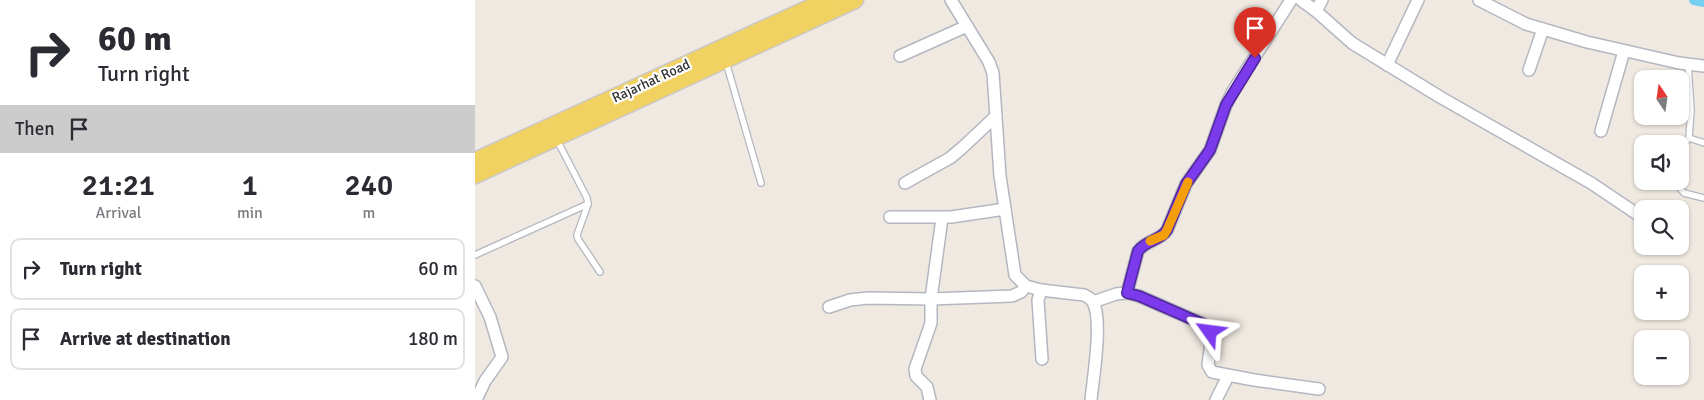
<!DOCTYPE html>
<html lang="en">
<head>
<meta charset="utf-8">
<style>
  :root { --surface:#fff; --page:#f7f7f7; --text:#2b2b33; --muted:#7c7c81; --line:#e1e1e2 }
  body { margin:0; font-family:Signika,sans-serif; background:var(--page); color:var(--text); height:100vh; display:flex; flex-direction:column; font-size:19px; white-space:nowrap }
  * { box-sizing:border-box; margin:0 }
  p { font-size:16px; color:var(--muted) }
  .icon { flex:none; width:28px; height:28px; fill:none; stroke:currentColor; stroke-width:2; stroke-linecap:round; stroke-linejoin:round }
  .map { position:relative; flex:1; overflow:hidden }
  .sheet { display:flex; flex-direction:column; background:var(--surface); width:475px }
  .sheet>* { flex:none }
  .banner { background:#fff; color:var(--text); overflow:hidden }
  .needle { width:32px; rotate:347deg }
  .controls { position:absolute; left:1159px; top:70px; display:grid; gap:10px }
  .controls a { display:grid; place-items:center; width:55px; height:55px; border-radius:10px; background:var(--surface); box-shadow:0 1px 4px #0004; font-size:25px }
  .pin { position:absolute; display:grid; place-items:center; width:42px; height:42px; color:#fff; margin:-51px -21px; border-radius:50% 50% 50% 0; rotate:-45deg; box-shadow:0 0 5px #0007 }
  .pin .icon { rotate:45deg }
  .me { position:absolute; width:55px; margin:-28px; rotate:301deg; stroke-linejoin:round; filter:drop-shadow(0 0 4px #0008) }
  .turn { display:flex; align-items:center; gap:18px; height:105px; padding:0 15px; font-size:22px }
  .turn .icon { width:65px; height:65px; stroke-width:2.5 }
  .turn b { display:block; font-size:35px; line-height:42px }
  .then { display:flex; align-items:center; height:48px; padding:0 15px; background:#0003; gap:10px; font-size:19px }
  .eta { display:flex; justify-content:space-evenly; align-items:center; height:85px; text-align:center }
  .eta b { font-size:30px; font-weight:600; line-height:35px }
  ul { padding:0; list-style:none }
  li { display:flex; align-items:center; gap:15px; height:62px; margin:0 10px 8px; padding:0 5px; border:2px solid var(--line); border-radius:10px }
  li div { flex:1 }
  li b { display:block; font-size:19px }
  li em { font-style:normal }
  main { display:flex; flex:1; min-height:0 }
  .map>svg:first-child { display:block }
</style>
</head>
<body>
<main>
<section class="sheet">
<div class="banner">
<div class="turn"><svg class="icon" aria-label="right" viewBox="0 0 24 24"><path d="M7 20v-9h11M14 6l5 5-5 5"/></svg><div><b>60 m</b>Turn right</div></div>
<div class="then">Then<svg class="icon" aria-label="arrive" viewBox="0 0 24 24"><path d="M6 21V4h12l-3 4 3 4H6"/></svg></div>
</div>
<div class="eta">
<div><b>21:21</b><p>Arrival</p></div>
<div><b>1</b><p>min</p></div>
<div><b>240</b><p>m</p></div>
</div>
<ul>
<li><svg class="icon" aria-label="right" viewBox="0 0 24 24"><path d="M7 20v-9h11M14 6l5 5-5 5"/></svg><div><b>Turn right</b></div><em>60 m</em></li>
<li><svg class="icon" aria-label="arrive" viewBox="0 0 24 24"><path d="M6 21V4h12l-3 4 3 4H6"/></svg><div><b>Arrive at destination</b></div><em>180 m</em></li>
</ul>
</section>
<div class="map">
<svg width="1229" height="400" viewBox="0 0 1229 400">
  <rect width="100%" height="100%" fill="#efe9e1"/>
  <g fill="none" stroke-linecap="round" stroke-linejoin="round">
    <!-- canal -->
    <polyline stroke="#75cff0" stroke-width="10" points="1219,0 1229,2"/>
    <defs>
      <g id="service">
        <polyline points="251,62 286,183"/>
        <polyline points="1213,64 1216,110 1214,138 1229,143"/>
        <polyline points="82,140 112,198 113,204 102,235 103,239 125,272"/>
        <polyline points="1205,149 1214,138"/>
        <polyline points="1199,181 1209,193 1229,198"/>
        <polyline points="0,255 113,204"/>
      </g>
      <g id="minor">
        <path d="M476,0L514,62L518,73L525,176L540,275L551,286L566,290L609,295C613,297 616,298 618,302C628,320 618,379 616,400"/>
        <polyline points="826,0 841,11 877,43 965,97 1116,183 1168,218"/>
        <polyline points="1004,0 1051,24 1112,42 1204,63 1229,66"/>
        <polyline points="841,11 847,0"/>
        <polyline points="425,56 492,26"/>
        <polyline points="912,65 943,0"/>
        <polyline points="1054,70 1068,29"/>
        <polyline points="1126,131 1149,51"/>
        <polyline points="430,183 475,158 487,148 521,116"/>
        <polyline points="415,217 476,217 530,209"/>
        <polyline points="0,286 15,317 27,357 10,381 1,400"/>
        <polyline points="566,290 563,300 567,359"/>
        <path d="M652,293L663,251C671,240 685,241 692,230L711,184L735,150L751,105L758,91L816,0"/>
        <polyline points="618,302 641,294 652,293 664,296 728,324 737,335 733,365 737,372 779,380 844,389"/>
        <polyline points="354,307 375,300 393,298 456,299 537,296 546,292 551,286"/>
        <polyline points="455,400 452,387 441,376 440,369 456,323 456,299 467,218"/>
        <polyline points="741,400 753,376"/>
      </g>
      <g id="primary">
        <polyline points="0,161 352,0"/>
        <polyline points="0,175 380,0"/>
      </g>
    </defs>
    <!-- service casing -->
    <use href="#service" stroke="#b4b7c1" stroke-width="8"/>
    <!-- minor casing -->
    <use href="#minor" stroke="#b4b7c1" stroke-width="14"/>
    <!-- primary casing -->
    <use href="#primary" stroke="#c9c9c9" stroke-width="19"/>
    <!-- service -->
    <use href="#service" stroke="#fff" stroke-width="5.5"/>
    <!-- minor -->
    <use href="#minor" stroke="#fff" stroke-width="11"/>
    <!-- primary -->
    <use href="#primary" stroke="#f2d163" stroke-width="16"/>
  </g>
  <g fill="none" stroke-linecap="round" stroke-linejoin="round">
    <defs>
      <path id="route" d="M735,332L728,324L664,296L652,293L663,251C671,240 685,241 692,230L711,184L735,150L751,105L780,58"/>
    </defs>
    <!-- route casing -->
    <use href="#route" stroke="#51269a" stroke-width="12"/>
    <!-- route -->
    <use href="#route" stroke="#7c3aed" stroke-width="9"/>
    <!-- slow -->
    <polyline stroke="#f59e0b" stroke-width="9" points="675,241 689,235 692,230 713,182"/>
  </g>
  <g text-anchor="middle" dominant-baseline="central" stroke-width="4.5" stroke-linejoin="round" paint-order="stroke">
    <!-- street labels -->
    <g font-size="14" fill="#2e2e2e" stroke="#fff">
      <text transform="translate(176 81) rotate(-25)">Rajarhat Road</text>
    </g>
  </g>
</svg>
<div class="controls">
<a><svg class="needle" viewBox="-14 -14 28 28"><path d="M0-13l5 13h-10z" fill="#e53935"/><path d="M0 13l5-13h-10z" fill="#7c7c81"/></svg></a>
<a><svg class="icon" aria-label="sound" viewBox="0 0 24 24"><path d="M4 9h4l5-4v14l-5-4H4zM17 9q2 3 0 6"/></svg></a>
<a><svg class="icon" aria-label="search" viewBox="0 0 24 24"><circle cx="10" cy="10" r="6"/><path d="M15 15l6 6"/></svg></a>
<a>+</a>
<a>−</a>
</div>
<div class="pin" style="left:780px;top:58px;background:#d93025"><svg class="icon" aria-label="arrive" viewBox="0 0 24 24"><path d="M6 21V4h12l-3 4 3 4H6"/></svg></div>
<svg class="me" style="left:735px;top:332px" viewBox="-20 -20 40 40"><path d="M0-17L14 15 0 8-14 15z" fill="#7c3aed" stroke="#fff" stroke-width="4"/></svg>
</div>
</main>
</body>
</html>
